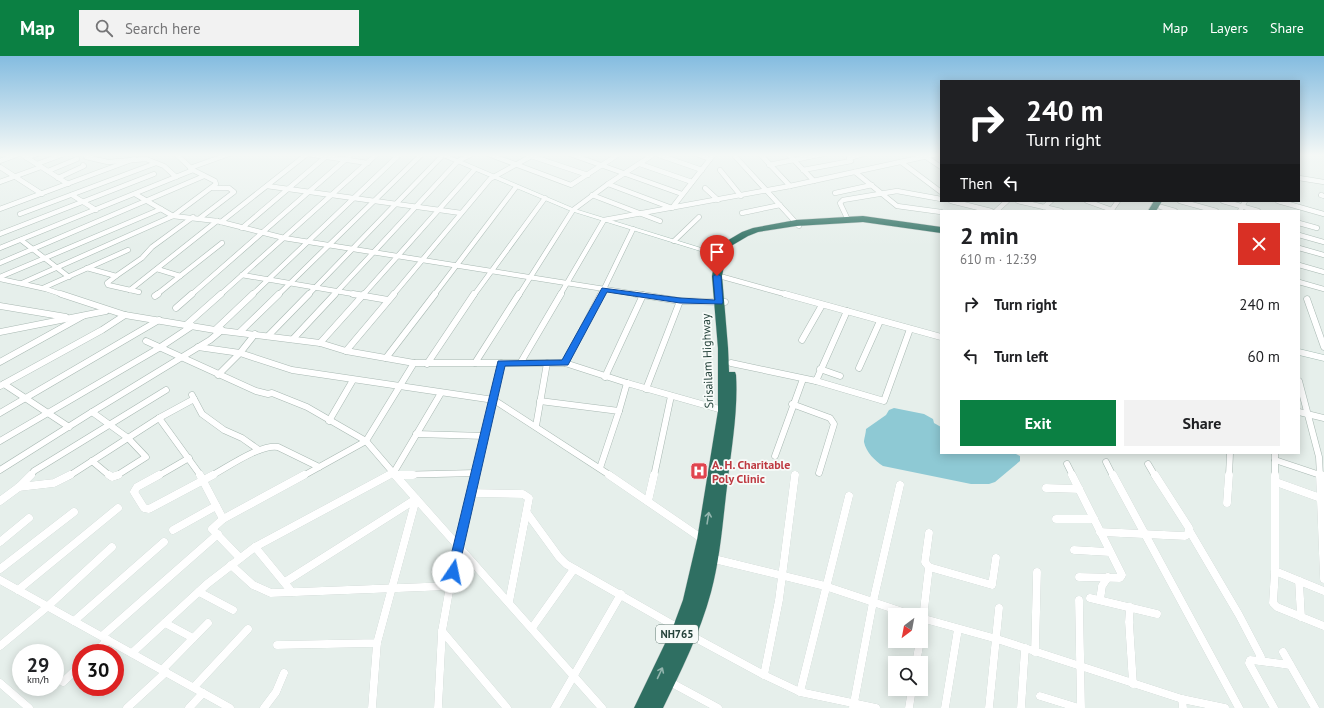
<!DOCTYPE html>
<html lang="en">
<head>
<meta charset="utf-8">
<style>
  :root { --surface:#fff; --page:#f2f2f2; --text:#202124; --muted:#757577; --accent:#0b8043 }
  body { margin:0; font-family:"PT Sans",sans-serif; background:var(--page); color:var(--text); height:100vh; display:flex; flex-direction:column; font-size:15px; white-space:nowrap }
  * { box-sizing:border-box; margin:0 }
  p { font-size:13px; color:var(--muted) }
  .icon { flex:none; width:22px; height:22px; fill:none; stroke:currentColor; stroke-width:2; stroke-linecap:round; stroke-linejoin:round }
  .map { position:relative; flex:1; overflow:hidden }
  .drawer { position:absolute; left:940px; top:154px; width:360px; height:244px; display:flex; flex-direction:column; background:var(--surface); border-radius:0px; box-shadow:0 2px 10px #0003 }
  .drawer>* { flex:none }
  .top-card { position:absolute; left:940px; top:24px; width:360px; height:122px; border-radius:0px; box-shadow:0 2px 10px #0003; background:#202124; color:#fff; overflow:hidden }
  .needle { width:26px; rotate:212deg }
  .buttons { position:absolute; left:888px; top:552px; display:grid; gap:8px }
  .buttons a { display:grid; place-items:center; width:40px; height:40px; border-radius:0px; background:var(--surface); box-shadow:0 2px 10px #0003; font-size:20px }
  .speed { position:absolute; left:12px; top:588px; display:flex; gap:8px; font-size:20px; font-weight:700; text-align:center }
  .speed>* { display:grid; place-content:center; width:52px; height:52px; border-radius:50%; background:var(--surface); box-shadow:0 2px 10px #0003; line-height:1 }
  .speed small { font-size:10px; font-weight:400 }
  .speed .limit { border:6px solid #d22; background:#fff; color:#111 }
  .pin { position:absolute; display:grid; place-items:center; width:34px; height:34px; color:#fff; margin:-41px -17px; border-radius:50% 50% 50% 0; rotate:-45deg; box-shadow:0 0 4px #0007 }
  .pin .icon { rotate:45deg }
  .me { position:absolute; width:44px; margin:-22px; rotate:11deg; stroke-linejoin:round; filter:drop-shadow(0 0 3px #0008) }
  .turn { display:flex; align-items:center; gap:14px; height:84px; padding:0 20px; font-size:18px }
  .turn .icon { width:52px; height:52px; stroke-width:2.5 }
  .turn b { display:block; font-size:28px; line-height:34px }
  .then { display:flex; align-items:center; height:38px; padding:0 20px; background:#0003; gap:8px; font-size:15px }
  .round { display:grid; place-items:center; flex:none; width:42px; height:42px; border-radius:0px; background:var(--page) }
  .overview { display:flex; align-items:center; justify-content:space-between; height:68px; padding:0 20px }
  h1 { font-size:24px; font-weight:800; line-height:30px }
  .action { display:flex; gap:8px; margin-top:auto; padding:8px 20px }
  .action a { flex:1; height:46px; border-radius:0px; background:var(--accent); color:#fff; font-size:16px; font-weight:800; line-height:46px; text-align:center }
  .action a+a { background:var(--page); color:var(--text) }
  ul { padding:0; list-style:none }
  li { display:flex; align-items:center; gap:12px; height:52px; padding:0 20px }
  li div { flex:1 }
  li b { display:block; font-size:15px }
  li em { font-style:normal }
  header { display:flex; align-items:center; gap:24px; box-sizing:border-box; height:56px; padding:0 20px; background:var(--accent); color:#fff }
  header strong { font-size:19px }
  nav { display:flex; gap:22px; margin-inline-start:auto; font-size:14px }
  .search { width:280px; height:36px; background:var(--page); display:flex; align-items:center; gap:10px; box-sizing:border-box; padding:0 14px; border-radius:0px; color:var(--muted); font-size:15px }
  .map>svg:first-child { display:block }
</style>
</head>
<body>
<header>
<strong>Map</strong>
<div class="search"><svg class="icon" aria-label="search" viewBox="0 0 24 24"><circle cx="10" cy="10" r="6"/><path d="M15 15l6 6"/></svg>Search here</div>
<nav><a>Map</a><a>Layers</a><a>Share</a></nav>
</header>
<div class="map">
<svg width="1324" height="652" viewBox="0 0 1324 652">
  <rect width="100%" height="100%" fill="#e6efeb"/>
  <!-- water -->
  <path fill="#8ec9d4" d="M894,352L924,358L933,363L934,367L941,371V397H1014L1020,400V405L995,426L989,428H971L883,410C875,405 866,396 864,386C864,383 866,377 866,373L886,359L889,354Z"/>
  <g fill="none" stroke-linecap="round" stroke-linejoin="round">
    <defs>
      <g id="street-far2">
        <polyline points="21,98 68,128"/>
        <polyline points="88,98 86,101 108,106 146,103 164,110 176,121"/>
        <polyline points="307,98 368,107"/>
        <polyline points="488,98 571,129 619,98"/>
        <polyline points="570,98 682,138"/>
        <polyline points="656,98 702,114"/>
        <polyline points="696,98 710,103"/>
        <polyline points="733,98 799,170"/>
        <polyline points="760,98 790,130"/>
        <polyline points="788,98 814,125"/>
        <polyline points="531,100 588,119"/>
        <polyline points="926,101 941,111"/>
        <polyline points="27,102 37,98"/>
        <polyline points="849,102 863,98"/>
        <polyline points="0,105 19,98"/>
        <polyline points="901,106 941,136"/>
        <polyline points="37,108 64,98"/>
        <polyline points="640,108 692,126"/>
        <polyline points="769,109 823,98"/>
        <polyline points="0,111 42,138"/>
        <polyline points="190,112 229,98"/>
        <polyline points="720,114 741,140"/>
        <polyline points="803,114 851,105"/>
        <polyline points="48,115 77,103"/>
        <polyline points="855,116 897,150 941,156"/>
        <polyline points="58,122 84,110 83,109"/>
        <polyline points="1299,122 1324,126"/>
        <polyline points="0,126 41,111"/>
        <polyline points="608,128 672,152 714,98"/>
        <polyline points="267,130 461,157"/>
        <polyline points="705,132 718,144"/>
        <polyline points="835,137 872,129"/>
        <polyline points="135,138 173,160 217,165 284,182 642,239"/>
        <polyline points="72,139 96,154"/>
        <polyline points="592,139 660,165"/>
        <polyline points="1321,139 1324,140"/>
        <polyline points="951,145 991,155"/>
        <polyline points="1018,145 1061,155"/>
        <polyline points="1087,145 1112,154"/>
        <polyline points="1180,145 1216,155"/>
        <polyline points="1223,145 1258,155"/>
        <polyline points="1278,145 1324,158"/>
        <polyline points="1044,151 1051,145"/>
        <polyline points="1161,151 1175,155"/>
        <polyline points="0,153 134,103"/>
        <polyline points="996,155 1007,145"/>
        <polyline points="1111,155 1118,145"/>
        <polyline points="1240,155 1245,145"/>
        <polyline points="742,157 780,149"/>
        <polyline points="20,158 156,107"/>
        <polyline points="200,162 234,136 229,132 212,132"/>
        <polyline points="848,164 840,147 843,144 897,135 941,143"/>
        <polyline points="221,166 307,98"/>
        <polyline points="1299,167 1317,172"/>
        <polyline points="242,172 329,98"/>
        <polyline points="0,178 154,118"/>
        <polyline points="1299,179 1324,186"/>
        <polyline points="21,184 69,221"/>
        <polyline points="674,185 699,161"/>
        <polyline points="0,192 193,114"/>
        <polyline points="1299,192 1324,199"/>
        <polyline points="0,207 204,120"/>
        <polyline points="1299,209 1324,216"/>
        <polyline points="87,212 116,220 107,227 108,229 139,236"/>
        <polyline points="157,213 180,220"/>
        <polyline points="242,219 359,239"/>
        <polyline points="116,220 142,202 152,191 193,161"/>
        <polyline points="0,221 161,153"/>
        <polyline points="723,221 788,239"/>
        <polyline points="0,223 46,233 64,239"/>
        <polyline points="1299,226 1324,233"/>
        <polyline points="22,227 173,160 216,128 215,125 193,114 176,98"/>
        <polyline points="43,232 128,194"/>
        <polyline points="130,234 217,165"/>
        <polyline points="156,239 222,187"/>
        <polyline points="191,239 352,98"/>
        <polyline points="220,239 377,98"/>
        <polyline points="252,239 400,98"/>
        <polyline points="278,239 422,98"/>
        <polyline points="308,239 442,100"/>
        <polyline points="334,239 458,105 472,98"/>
        <polyline points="363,239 475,113"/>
        <polyline points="393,239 490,123 535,98"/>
        <polyline points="434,239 516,131"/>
        <polyline points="474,239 545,142"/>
        <polyline points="519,239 573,154 608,128 654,98"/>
        <polyline points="560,239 604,164 790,130 937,98"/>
        <polyline points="601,239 633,173"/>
      </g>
      <g id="street-far1">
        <polyline points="61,238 125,259 215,274 320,287 346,295 414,307 565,307 627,327 726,355"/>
        <polyline points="353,238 388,244"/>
        <polyline points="636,238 680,245 725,246"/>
        <polyline points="785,238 941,281"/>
        <polyline points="155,240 158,238"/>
        <polyline points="1307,243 1324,291"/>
        <polyline points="0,250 66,261"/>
        <polyline points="176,252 192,238"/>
        <polyline points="186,269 221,238"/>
        <polyline points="215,274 253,238"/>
        <polyline points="0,276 106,255"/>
        <polyline points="240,276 279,238"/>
        <polyline points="268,280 309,238"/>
        <polyline points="293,283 335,238"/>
        <polyline points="802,284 822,249"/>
        <polyline points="146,285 256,335 268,338 272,337 307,351 366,385 396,420"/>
        <polyline points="320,287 364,238"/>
        <polyline points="198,291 240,297 292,314 494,344 611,420"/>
        <polyline points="346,295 394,238"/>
        <polyline points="386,302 435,238"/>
        <polyline points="0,306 83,260"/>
        <polyline points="521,306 561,238"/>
        <polyline points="475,307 519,238"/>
        <polyline points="565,307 601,238"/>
        <polyline points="731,307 816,325 847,255"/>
        <polyline points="427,308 474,238"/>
        <polyline points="859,312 880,265"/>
        <polyline points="820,313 840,320"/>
        <polyline points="218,319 240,297 255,278"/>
        <polyline points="605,321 643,239"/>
        <polyline points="816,325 884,345 910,273"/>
        <polyline points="1299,325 1319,401 1320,420"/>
        <polyline points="4,328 69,371"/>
        <polyline points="0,330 102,274 125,259"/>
        <polyline points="646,333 680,245"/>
        <polyline points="194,343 202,358 224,374 242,382 259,394"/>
        <polyline points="540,345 619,355 600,412"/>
        <polyline points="792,348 830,362 834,368 819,417"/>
        <polyline points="619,355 627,327"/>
        <polyline points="1299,356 1324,362"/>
        <polyline points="0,357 159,264"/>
        <polyline points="159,362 201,420"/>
        <polyline points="329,365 353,324"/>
        <polyline points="536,370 547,307"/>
        <polyline points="416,378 485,380"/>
        <polyline points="0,385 159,292 192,270"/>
        <polyline points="1275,397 1275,420"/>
        <polyline points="775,400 803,323"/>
        <polyline points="1275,404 1323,420"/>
        <polyline points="92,405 110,420"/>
        <polyline points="1106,406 1113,420"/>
        <polyline points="1067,408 1073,420"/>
        <polyline points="1148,408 1155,420"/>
        <polyline points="0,414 92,356"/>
        <polyline points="395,419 476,417"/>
        <polyline points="30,420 34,415 166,334"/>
        <polyline points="69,420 159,362 194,343 192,339"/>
        <polyline points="116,420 146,401 128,382 92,356 210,284 222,274"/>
        <polyline points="158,420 189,402"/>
        <path d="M211,420C228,411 260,388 278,391L319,411"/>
        <polyline points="303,420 366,385 414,307"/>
        <polyline points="387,420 394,416 441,337"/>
        <polyline points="475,420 501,307"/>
        <polyline points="654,420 671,340"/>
        <polyline points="1229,420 1230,397"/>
      </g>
      <g id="street">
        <polyline points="109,419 112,421 118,419"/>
        <polyline points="159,419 137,431 134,436 144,452 149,453 213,419"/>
        <polyline points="200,419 223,463"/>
        <polyline points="395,419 602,652"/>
        <polyline points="395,419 413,419"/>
        <polyline points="609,419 704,484"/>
        <polyline points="1072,419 1122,519 1120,522 1079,521"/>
        <polyline points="1113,419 1239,652"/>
        <polyline points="1275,419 1275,515 1273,547 1277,551 1324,570"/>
        <polyline points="1320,419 1324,523"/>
        <polyline points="1320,419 1324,420"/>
        <polyline points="1276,426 1323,443"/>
        <polyline points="19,431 54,427 70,419"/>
        <polyline points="1046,432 1079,433"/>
        <polyline points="471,437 523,438 529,442 509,546"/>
        <polyline points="0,445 19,431 31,419"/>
        <polyline points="648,445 654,419"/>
        <polyline points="1227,447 1229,419"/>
        <polyline points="527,457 559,501 566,508 680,573"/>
        <polyline points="1056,463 1094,463"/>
        <polyline points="173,474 216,450"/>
        <polyline points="1189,474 1239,559 1261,601 1260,605 1250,604 1249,607 1274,652"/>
        <polyline points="1100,476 1185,480 1189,477 1189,472 1155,419"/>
        <polyline points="929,477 925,506 929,511 992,529 996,502"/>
        <polyline points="0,486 29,462"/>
        <polyline points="255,491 292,536"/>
        <polyline points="1074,494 1109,496"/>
        <polyline points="240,502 212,473 223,463 304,419"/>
        <polyline points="710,502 825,530 912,559"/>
        <polyline points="231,509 253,529 271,537 450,530"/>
        <polyline points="0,513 74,456"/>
        <polyline points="1275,515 1324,535"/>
        <polyline points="0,524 230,652"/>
        <polyline points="1299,525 1301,561"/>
        <polyline points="285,526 416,443"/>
        <polyline points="18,534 118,452"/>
        <polyline points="199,536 233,554"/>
        <polyline points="1090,542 1157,558"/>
        <polyline points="1079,544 1081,652"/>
        <polyline points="1100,544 1102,530 1108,521"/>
        <polyline points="1130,551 1129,566 1133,628"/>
        <polyline points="921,562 997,583 1182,643 1225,652"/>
        <polyline points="74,565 164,486"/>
        <polyline points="165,567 193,582"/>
        <polyline points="532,572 574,513"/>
        <polyline points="442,575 507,652"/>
        <polyline points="690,579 764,619 800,636 876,652"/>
        <polyline points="921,579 929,511"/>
        <polyline points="102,580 218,478"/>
        <polyline points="277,589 377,587 416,443"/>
        <polyline points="0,590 47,551 112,491"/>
        <polyline points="1035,596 1037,516"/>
        <polyline points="1283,596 1315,652"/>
        <polyline points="94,597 108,584"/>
        <polyline points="132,597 207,528 255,491 389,419"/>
        <polyline points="1260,605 1290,609"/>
        <polyline points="916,607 920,585"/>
        <polyline points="162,614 208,567"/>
        <polyline points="764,619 779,544 795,419"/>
        <polyline points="668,625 718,652"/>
        <polyline points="63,626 81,609"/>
        <polyline points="0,627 29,652"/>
        <polyline points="194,631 248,573"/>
        <polyline points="800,636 849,440"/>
        <polyline points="1040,640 1079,652"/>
        <polyline points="1182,643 1183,652"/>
        <polyline points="127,652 166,616"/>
        <polyline points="189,652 203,637"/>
        <polyline points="264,652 276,636 284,617"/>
        <polyline points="372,652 377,587"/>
        <polyline points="438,652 442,575 450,530 475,419"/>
        <polyline points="555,652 621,538"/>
        <polyline points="853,652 873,546 900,429"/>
        <polyline points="909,652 912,633"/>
        <polyline points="945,652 958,573"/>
        <polyline points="989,652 999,552"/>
        <polyline points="1021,652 1025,592"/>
      </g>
      <g id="secondary">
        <polygon points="436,98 445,98 460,104 575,153 727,200 728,201 727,202 723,202 571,155"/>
        <polygon points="1299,293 1324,299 1324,305 1299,299"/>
      </g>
      <g id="highway">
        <polygon points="1154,145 1162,145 1156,155 1148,155"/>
        <path d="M863,160L941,171V177L863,166L796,170L758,176L748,180L731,190L726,200L722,220L728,292L729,316H735L736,319C738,354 732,388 728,422C723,460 721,499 711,536C700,577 681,615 663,652H634L673,571L683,544L697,484L718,355V292L712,220L716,200L725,186L742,176L753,172L796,164Z"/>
      </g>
    </defs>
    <!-- street-far2 casing -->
    <use href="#street-far2" stroke="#a8b8b2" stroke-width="5.5"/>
    <!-- street-far1 casing -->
    <use href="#street-far1" stroke="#a8b8b2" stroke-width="7"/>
    <!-- street casing -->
    <use href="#street" stroke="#a8b8b2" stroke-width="8"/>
    <!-- secondary casing -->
    <use href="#secondary" stroke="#a4bbb3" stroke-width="1"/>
    <!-- highway casing -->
    <use href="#highway" stroke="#c2cac8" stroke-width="1"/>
    <!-- street-far2 -->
    <use href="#street-far2" stroke="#fff" stroke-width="4.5"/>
    <!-- street-far1 -->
    <use href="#street-far1" stroke="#fff" stroke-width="6"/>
    <!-- street -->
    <use href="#street" stroke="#fff" stroke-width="8"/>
    <!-- secondary -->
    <use href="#secondary" fill="#fff" fill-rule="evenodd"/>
    <!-- highway -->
    <use href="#highway" fill="#2f6f62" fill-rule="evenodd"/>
  </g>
  <!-- one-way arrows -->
  <defs><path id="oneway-shaft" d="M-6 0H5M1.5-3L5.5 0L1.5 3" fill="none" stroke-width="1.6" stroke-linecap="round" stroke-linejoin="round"/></defs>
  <g stroke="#93b5ae">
    <use href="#oneway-shaft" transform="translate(708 462) rotate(-81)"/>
    <use href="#oneway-shaft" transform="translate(660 617) rotate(-65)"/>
  </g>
  <!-- sky -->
  <linearGradient id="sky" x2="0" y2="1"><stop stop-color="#84bce0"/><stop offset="0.52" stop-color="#f4f8f6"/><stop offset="1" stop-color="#f4f8f6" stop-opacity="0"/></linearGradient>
  <rect width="1324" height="190" fill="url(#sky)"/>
  <!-- route -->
  <polygon fill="#1a73e8" stroke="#114b97" points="717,218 721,220 723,246 722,248 680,247 607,236 568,309 505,310 458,516 457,520 453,521 449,520 447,516 498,305 562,304 602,232 680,242 715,244 713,220"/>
  <!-- icons -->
  <defs>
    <symbol id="hospital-square" viewBox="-11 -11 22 22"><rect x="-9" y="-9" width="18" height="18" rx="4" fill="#e0444e" stroke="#f7fbf9"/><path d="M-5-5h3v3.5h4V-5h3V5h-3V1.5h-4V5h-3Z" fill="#fff"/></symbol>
  </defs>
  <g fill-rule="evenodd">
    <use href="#hospital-square" x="689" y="405" width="20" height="20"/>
  </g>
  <g text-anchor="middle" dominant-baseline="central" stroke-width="3.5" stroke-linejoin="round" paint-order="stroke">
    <!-- shield labels -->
    <rect fill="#f7fbf9" stroke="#637a73" stroke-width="1" x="656" y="569" width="42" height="18" rx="3"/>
    <g font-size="11" font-weight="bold" fill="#24423a">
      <text x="677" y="578">NH765</text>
    </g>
    <!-- street labels -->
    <g font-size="12" fill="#24423a" stroke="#f7fbf9">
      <text transform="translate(707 305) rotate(-92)">Srisailam Highway</text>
    </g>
    <!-- health labels -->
    <g font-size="12" font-weight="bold" fill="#be3a42" stroke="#f7fbf9" text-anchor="start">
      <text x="712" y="408">A. H. Charitable<tspan x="712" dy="14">Poly Clinic</tspan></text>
    </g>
  </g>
</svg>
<div class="buttons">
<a><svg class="needle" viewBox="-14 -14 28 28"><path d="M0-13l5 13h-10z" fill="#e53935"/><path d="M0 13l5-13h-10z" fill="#757577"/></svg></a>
<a><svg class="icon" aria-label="search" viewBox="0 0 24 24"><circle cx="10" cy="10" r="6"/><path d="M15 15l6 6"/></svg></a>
</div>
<div class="speed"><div>29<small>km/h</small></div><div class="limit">30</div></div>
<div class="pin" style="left:717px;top:220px;background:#d93025"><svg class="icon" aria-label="arrive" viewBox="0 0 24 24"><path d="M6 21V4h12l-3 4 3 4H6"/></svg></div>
<svg class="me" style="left:453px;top:516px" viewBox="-20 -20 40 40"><circle r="19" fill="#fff"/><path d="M0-13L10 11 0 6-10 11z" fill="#1a73e8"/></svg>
<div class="top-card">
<div class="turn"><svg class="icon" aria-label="right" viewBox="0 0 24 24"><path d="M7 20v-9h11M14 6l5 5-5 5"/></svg><div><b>240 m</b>Turn right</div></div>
<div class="then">Then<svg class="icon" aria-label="left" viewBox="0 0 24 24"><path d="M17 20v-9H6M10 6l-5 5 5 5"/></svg></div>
</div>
<section class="drawer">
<div class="overview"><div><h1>2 min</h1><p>610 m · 12:39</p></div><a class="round" style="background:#d93025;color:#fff"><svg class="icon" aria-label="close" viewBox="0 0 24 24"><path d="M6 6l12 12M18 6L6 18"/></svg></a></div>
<ul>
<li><svg class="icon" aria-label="right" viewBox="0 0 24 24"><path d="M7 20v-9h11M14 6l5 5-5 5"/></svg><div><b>Turn right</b></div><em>240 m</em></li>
<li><svg class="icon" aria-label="left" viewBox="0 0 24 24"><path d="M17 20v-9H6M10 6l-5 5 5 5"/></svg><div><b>Turn left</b></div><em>60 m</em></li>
</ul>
<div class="action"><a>Exit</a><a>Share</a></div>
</section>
</div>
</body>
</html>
